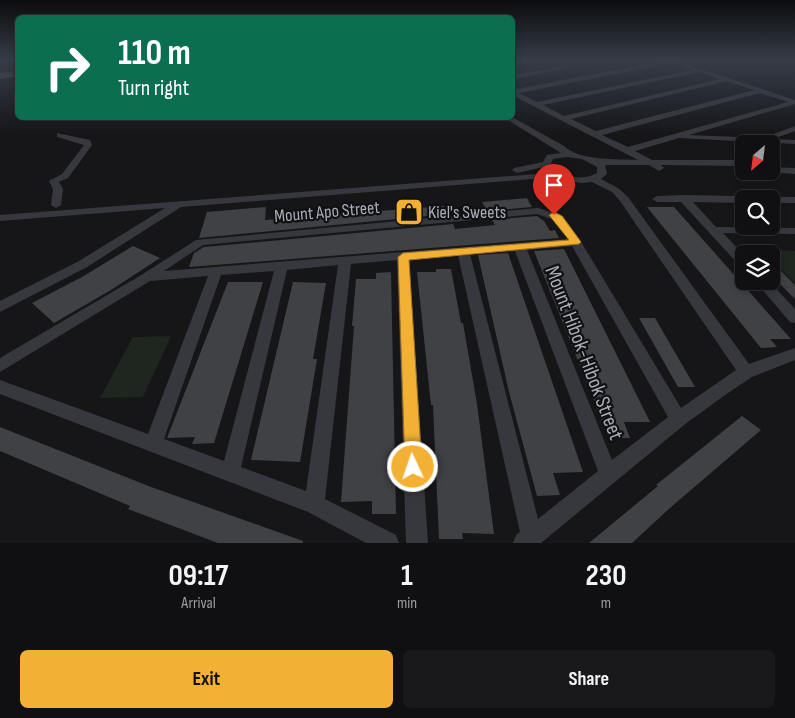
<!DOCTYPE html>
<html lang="en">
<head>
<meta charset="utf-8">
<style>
  :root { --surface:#101012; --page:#19191b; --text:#f1f3f6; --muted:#9c9d9f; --line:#303032; --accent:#f2b134 }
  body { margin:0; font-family:"Sofia Sans Condensed",sans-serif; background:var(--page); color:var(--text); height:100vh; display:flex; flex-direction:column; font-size:19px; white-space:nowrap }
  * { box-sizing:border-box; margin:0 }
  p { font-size:16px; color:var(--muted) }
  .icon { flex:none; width:28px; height:28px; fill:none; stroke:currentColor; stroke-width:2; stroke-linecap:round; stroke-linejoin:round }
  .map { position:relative; height:543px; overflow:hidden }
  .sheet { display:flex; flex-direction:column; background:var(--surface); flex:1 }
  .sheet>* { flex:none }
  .top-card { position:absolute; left:15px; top:15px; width:500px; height:105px; border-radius:8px; box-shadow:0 2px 8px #0003,0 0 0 1px var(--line); background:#0b6e4f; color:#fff; overflow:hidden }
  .needle { width:32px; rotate:208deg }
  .fabs { position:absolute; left:735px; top:135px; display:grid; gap:10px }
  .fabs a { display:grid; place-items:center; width:45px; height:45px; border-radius:8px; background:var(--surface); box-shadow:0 2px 8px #0003,0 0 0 1px var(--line); font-size:25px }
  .pin { position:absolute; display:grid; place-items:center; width:42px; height:42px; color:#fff; margin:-51px -21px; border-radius:50% 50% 50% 0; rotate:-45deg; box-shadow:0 0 5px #0007 }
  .pin .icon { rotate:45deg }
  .me { position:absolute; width:55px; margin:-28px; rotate:357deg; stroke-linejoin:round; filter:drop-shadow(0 0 4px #0008) }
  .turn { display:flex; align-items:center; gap:18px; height:105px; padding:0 20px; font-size:22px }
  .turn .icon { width:65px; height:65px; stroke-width:2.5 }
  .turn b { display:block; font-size:35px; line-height:42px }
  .eta { display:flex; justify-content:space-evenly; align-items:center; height:85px; text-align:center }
  .eta b { font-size:30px; font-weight:700; line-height:35px }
  .cta { display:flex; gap:10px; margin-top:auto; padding:10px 20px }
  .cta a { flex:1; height:58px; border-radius:8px; background:var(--accent); color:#111; font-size:20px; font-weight:700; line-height:58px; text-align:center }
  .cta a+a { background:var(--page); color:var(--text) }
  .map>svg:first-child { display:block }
</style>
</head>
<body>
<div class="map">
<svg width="795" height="543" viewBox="0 0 795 543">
  <rect width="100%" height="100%" fill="#161618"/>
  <!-- green -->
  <g fill="#1e261f">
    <polygon points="762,250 795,251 795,283 771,259 771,254 766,254"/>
    <polygon points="171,336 143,397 100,398 133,337"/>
  </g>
  <!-- building -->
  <g fill="#404145">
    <polygon points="527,198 532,207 487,211 482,202"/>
    <polygon points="444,206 448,214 199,238 207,212 266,207 265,220"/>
    <polygon points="647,207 674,207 791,339 770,339 777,347 761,348"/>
    <polygon points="537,216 544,221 550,231 555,230 559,238 189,267 194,253 204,247 453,224 455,229 495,225 492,220"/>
    <polygon points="133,246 160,258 111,290 54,323 32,303 82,277"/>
    <polygon points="564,249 650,422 624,422 630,438 609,438 534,251"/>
    <polygon points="508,253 583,472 553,473 560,495 537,496 509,392 478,255"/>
    <polygon points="771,261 795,285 795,299 771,275"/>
    <polygon points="436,269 451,269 461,323 463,323 477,404 494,534 462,533 463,539 439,539 433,405 431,405 417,272 436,272"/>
    <polygon points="391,272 396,514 372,514 372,501 341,502 354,326 352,326 356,279 376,279 376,273"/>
    <polygon points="228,282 263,282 214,443 192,444 195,437 167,438"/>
    <polygon points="293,282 326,283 313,359 317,359 300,462 251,460"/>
    <polygon points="639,318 655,318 695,387 678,387"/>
    <polygon points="742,416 761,430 671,507 632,543 589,543 658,486 656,485"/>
    <polygon points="0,427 151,487 303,541 303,543 218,543 128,509 130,506 0,451"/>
  </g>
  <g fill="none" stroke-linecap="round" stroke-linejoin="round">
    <!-- street -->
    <g fill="#37383d" fill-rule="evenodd">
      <polygon points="530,60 543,60 512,66 512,62"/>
      <polygon points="600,60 611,60 512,79 512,75"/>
      <path d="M666,60H674L795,100V104L689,135L763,138L795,126V131L773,139L795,140V144L679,138L635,151L652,160H744V166L661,165L664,168L659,171L649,165H605L607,174L601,179L618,188L628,197L749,364L795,348V360L752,377L725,395L684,425L541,543H513L516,535L520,532L458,255L409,259L428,543H406L397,260L351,264L325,499L396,535L399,543H366L308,512L0,394V380L148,434L208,276L150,281L0,372V358L143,274L196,240L538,208L563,216L580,240L681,408L736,370L620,201L612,192L592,182L581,183L559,179H532L181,207L87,267L0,312V301L79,261L165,208L0,221V215L549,173L544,167L517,173L512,170L514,168L543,162L547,155L561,153L505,118L512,117L564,146C579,161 618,159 638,160L512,95V90ZM672,63L692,70L537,102L519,93ZM699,72L720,79L564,116L543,105ZM727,81L754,90L596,131L571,119ZM760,93L788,102L628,147L602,135ZM567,157L582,159L597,167V173C582,182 561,177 551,164L553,159ZM537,214L555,220L568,239L164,271L203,245ZM572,246L668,417L612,460L527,250ZM515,251L598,471L538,519L470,254ZM338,265L306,491L241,467L287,270ZM274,271L224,461L164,439L221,275Z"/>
      <polygon points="57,133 90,140 92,145 68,178 59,182 63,189 61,205 56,208 51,205 53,189 49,181 62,174 84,145 57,137"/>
      <polygon points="771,167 795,168 795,174 768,172 771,171"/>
      <polygon points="683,195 795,197 795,203 771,203 771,199 744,199 744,203 693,202 716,227 795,228 795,234 723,233 744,255 744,267 740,266 681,202 657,202 652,199 657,196"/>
      <polygon points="755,281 769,281 795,309 795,323 790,322"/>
    </g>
    <!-- secondary -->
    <polygon fill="#45474d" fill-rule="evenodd" points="18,71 18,76 0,79 0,73"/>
  </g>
  <!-- sky -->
  <linearGradient id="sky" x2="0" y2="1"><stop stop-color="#0c0c0d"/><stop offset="0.44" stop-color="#363c48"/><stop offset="1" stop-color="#363c48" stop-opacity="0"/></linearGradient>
  <rect width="795" height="136" fill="url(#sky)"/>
  <!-- route -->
  <polygon fill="#f2b134" stroke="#9d7322" points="554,212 562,216 581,242 579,244 409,260 422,467 419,473 413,475 407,473 405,467 398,257 403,253 569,240 549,215"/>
  <!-- icons -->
  <defs>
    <symbol id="shop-square" viewBox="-11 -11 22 22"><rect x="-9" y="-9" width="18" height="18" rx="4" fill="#f2b134" stroke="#111113"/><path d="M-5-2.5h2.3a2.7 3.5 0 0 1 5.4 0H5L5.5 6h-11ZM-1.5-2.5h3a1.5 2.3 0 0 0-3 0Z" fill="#111"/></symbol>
  </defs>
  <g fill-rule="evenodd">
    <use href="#shop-square" x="393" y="196" width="32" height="32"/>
  </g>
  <g text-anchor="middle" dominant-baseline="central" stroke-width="4.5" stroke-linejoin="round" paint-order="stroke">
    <!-- street labels -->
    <g font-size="18" fill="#a8adb8" stroke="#111113">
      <text transform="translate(327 212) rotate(-5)">Mount Apo Street</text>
    </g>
    <!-- poi labels -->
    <g font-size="18" fill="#a8adb8" stroke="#111113" text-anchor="start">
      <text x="428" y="212">Kiel's Sweets</text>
    </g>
    <!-- near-street labels -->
    <g font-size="21" fill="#a8adb8" stroke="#111113">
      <text transform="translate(584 353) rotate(69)">Mount Hibok-Hibok Street</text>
    </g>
  </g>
</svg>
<div class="fabs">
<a><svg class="needle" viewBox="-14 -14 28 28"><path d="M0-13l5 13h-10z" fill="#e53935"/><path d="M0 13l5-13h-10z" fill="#9c9d9f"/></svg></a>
<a><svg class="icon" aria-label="search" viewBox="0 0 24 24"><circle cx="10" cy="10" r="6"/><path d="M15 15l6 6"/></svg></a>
<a><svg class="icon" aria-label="layers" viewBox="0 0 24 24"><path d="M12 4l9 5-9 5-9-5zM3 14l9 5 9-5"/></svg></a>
</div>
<div class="pin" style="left:554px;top:215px;background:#d93025"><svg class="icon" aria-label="arrive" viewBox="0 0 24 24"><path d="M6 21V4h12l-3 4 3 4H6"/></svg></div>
<svg class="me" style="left:413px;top:467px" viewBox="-20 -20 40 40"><circle r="17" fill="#f2b134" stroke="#fff" stroke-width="3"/><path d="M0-11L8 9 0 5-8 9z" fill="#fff"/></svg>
<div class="top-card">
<div class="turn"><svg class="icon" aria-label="right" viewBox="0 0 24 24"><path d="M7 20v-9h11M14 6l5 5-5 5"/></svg><div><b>110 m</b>Turn right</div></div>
</div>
</div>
<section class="sheet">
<div class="eta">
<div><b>09:17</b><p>Arrival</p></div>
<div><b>1</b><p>min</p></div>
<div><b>230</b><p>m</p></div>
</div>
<div class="cta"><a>Exit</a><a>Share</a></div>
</section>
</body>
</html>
